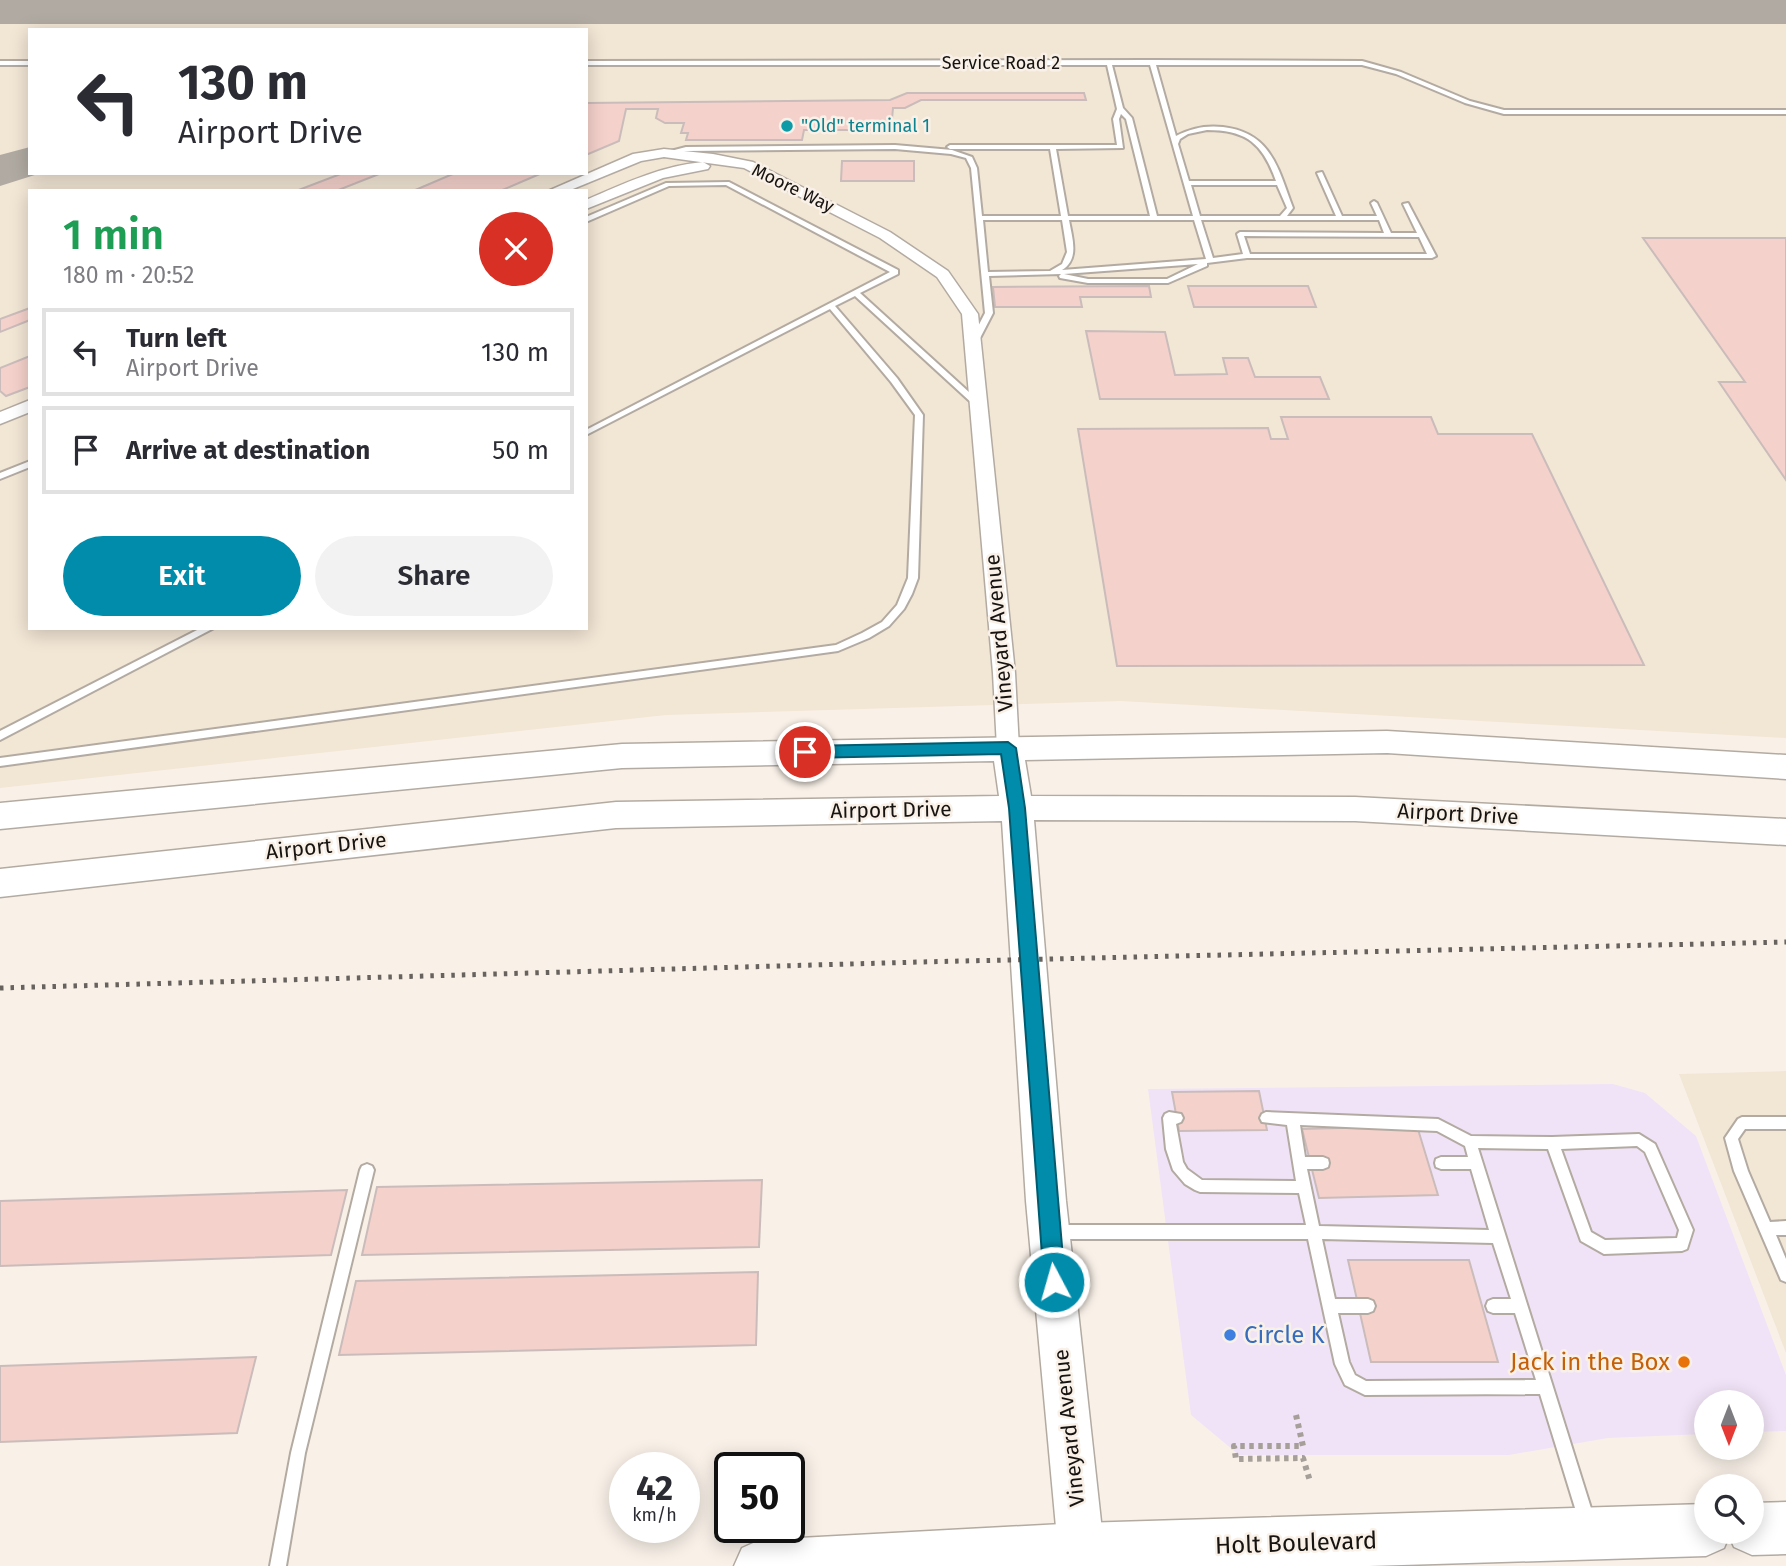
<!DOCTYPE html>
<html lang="en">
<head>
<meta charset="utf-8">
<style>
  :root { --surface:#fff; --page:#f2f2f3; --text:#2b2b33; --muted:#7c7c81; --line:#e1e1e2; --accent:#008caa }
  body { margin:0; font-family:"Fira Sans",sans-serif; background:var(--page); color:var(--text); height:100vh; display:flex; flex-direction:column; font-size:26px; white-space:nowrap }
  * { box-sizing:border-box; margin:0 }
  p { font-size:23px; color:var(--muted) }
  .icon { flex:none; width:38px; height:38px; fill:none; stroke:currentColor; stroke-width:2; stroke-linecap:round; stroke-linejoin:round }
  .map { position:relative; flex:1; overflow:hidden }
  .details { position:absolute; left:28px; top:189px; width:560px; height:441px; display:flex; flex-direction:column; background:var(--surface); border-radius:0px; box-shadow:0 4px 18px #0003 }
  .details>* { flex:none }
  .guide { position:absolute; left:28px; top:28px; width:560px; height:147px; border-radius:0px; box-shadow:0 4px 18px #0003; background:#fff; color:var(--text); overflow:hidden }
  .needle { width:46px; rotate:180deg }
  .fabs { position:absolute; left:1694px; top:1390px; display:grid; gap:14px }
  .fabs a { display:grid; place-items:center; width:70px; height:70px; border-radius:50%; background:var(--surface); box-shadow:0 4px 18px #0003; font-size:35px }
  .speed { position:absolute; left:609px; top:1452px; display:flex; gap:14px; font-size:35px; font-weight:700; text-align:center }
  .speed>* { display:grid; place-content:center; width:91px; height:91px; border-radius:50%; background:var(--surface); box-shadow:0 4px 18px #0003; line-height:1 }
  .speed small { font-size:18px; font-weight:400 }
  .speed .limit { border:4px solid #111; border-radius:10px; background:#fff; color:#111 }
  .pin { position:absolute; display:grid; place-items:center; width:60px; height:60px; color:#fff; margin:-30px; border:4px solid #fff; border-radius:50%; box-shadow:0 2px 7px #0007 }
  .me { position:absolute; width:77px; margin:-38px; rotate:354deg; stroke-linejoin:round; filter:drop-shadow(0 0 5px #0008) }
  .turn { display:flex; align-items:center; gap:24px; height:147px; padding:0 35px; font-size:32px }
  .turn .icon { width:91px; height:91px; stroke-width:2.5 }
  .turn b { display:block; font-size:49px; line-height:60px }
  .round { display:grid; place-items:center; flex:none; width:74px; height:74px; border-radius:37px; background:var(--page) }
  .headline { display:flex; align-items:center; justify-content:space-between; height:119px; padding:0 35px }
  h1 { font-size:42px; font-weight:600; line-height:52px; color:#1e9e55 }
  .primary-button { display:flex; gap:14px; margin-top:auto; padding:14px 35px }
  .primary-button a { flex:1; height:80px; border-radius:42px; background:var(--accent); color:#fff; font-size:28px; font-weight:600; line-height:80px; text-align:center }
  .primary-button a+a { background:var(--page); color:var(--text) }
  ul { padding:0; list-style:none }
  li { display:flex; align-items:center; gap:21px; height:88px; margin:0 14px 10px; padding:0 21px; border:4px solid var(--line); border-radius:0px }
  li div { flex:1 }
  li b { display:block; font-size:26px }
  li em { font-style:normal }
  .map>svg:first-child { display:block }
</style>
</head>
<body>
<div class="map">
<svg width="1786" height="1566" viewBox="0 0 1786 1566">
  <rect width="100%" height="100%" fill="#f9f1e8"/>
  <!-- commercial -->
  <polygon fill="#f1e3f7" points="1613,1084 1645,1093 1696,1136 1786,1375 1786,1431 1752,1432 1752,1402 1706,1402 1706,1434 1608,1438 1509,1455 1239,1455 1191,1415 1148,1089"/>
  <!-- built -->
  <g fill="#f2e6d5" fill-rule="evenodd">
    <path d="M0,0H1786V738L1121,701L666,715L0,788ZM30,30H586V173H30ZM30,191H586V628H30Z"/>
    <polygon points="1786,1071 1786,1353 1679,1074"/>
  </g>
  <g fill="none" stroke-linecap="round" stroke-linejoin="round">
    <!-- taxiway -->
    <g fill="#b0aaa2" fill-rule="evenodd">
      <rect x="0" y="0" width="1786" height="24"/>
      <polygon points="30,147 30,173 41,173 0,186 0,155"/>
    </g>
  </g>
  <!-- building -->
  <g fill="#f5d1cb" stroke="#cabcba" stroke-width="2">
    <polygon points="907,93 1084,93 1086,100 921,100 905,108 893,108 891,130 804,130 802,140 686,140 688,133 681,133 684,123 665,123 656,118 658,109 626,109 619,141 586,155 586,103 890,100"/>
    <polygon points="842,161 914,161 914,181 841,181"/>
    <polygon points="343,173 379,174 336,191 296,191"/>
    <polygon points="455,173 542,173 500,191 413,191"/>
    <polygon points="1643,238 1786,238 1786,480 1719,382 1745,382"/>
    <polygon points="1149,286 1151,297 1080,297 1082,307 995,307 993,287"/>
    <polygon points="1188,286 1308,286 1316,307 1194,307"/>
    <polygon points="30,308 30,320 0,332 0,319"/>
    <polygon points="1086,331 1165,332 1175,375 1227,374 1223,358 1248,358 1255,377 1320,377 1329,399 1100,399"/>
    <polygon points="30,356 30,387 6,396 0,391 0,368"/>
    <polygon points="1281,417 1431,417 1438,434 1532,434 1644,665 1117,666 1078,429 1268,428 1271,439 1288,439"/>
    <polygon points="1259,1091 1267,1130 1179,1131 1172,1092"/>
    <polygon points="1417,1126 1438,1195 1319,1198 1302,1129"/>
    <polygon points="762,1180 759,1247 362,1255 377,1187"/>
    <polygon points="347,1190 331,1255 0,1266 0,1201"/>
    <polygon points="1348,1260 1469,1260 1498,1362 1371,1362"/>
    <polygon points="758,1272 756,1345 339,1355 356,1281"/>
    <polygon points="256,1357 237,1433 0,1442 0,1366"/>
  </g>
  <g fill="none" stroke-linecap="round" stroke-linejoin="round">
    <defs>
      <g id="service">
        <path d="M1152,60L1362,61L1401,72L1470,101L1504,110H1786V114H1504L1465,103L1396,74L1362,65H1156L1176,136C1191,128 1207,125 1223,127C1272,133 1278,169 1293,208L1287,216H1336L1317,173L1322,172L1342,216H1377L1371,203L1374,201L1377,203L1391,233H1417L1403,204L1408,203L1436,256L1432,258H1247L1207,263V266L1168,283H1088L1060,278L1059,276L1061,274L989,276L993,313L978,342L974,344L970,342L985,313L971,168L966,158L951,154L895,149L686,151L666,155L663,153L686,147L895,145L952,150L972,157L977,168L982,216H1061L1050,149H950L947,147L950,145H1117L1113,119L1117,109L1107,65H586V61ZM1112,65H1150L1193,216H1157L1132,118L1123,108ZM1121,114L1126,119L1150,216H1068L1056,149L1123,148L1119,119ZM1207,130C1247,130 1263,144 1276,181H1189L1178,144L1180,139L1188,134ZM1191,185H1277L1287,208L1280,216H1200ZM983,220H1062L1067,252L1062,264L1050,271L988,272ZM1069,220H1194L1206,259L1062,270C1080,259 1072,238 1069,220ZM1201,220H1379L1384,233L1240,232L1237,234L1243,254L1213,258ZM1244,236L1419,237L1427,254H1250ZM1198,264L1167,279H1088L1064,274Z"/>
        <rect x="0" y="61" width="30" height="4"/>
        <polygon points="729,182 898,270 898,274 860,293 981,403 980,405 974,405 855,296 835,306 897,378 923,415 918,578 912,594 904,609 889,626 869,638 838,651 0,766 0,758 836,645 862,633 882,622 897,605 908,578 915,415 891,382 830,309 586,435 586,430 890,272 726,185 669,186 586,222 586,217 666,183"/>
        <polygon points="30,461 30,467 0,479 0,473"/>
        <polygon points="201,628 214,628 0,740 0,731"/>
        <path d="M1169,1112L1181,1114L1183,1118L1181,1122L1176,1124L1183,1162L1187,1169L1202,1180L1296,1181L1287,1125L1262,1122L1260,1118L1262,1114L1266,1112L1438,1119L1471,1136L1552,1137L1639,1134L1655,1144L1693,1230L1687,1249L1682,1251L1604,1254L1581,1241L1548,1149L1478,1148L1595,1521L1592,1526L1587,1529L1582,1526L1579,1521L1540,1394L1365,1395L1345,1385L1335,1364L1308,1239H1056L1051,1237L1049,1232L1051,1227L1056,1225H1306L1299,1193L1200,1192L1195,1190L1185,1184L1173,1170L1166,1149L1163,1118L1165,1114ZM1300,1125L1437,1131L1465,1146L1468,1157H1441L1436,1159L1435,1163L1436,1167L1441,1169H1471L1489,1230L1319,1226L1307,1169H1323L1328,1167L1329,1163L1328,1159L1323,1157H1305ZM1637,1146L1645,1152L1679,1230L1677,1238L1605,1240L1591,1232L1561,1149ZM1322,1239L1493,1243L1511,1299H1493L1488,1301L1486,1306L1488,1311L1493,1313H1515L1536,1380L1366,1381L1355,1375L1349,1362L1338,1313H1368L1373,1311L1375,1306L1373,1301L1368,1299H1335Z"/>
        <polygon points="1742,1117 1786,1117 1786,1129 1745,1129 1738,1139 1748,1171 1770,1222 1786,1221 1786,1235 1776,1235 1786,1259 1786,1282 1781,1280 1734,1171 1725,1138 1738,1119"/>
        <polygon points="367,1164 372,1166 374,1170 305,1453 286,1566 270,1566 291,1453 360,1170 362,1166"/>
      </g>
      <g id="minor">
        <polygon points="664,149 713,154 753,162 890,232 948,271 978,314 1015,673 1019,748 1016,754 1008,756 1000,754 997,748 993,673 962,314 937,277 880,238 744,168 664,157 641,161 568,191 548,191 633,154"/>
        <path d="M703,162L710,166L708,169L663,178L586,209V200C625,183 661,166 703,162Z"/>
        <polygon points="30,400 30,412 0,424 0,412"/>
      </g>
      <polygon id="secondary" points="1387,731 1786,755 1786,779 1387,753 1025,760 1031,796 1355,797 1786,819 1786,845 1355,821 1034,820 1066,1201 1104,1549 1096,1566 1065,1565 1058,1549 1026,1201 1002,821 616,828 0,897 0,869 616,802 999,796 994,761 622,768 0,829 0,803 622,744"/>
      <polygon id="primary" points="1786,1502 1786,1554 1752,1555 1734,1547 1729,1536 1724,1548 1706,1556 1369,1566 734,1566 742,1548 760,1540 1081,1523 1706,1504 1706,1531 1752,1531 1752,1503"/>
    </defs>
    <!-- service casing -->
    <use href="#service" stroke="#b3aba2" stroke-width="4"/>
    <!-- minor casing -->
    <use href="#minor" stroke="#b3aba2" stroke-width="3"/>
    <!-- secondary casing -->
    <use href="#secondary" stroke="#b3aba2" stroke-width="3"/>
    <!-- primary casing -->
    <use href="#primary" stroke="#b3aba2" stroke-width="3"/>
    <!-- path -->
    <polyline stroke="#a69f99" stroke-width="6" stroke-dasharray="4.5 4.5" stroke-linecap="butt" points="1296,1415 1303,1446 1234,1446 1236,1459 1303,1458 1310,1481"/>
    <!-- service -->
    <use href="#service" fill="#fff" fill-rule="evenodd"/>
    <!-- minor -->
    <use href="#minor" fill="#fff" fill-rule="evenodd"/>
    <!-- secondary -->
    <use href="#secondary" fill="#fff" fill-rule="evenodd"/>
    <!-- primary -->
    <use href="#primary" fill="#fff" fill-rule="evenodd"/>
    <!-- rail -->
    <polyline stroke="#67625d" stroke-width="5" stroke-dasharray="3.5 7" stroke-linecap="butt" points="0,988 920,962 1786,942"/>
  </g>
  <!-- route -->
  <polygon fill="#008caa" stroke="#005b6e" stroke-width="2" points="1008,742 1016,748 1025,808 1065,1282 1062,1289 1054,1292 1047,1289 1044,1282 1009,808 1001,754 805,758 798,752 805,746"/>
  <!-- markers -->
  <circle fill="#0f9aa8" stroke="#f9f1e8" stroke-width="2.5" cx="787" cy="126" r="7"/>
  <circle fill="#3f7fe0" stroke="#f9f1e8" stroke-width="2.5" cx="1230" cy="1335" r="7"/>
  <circle fill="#e8710a" stroke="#f9f1e8" stroke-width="2.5" cx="1684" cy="1362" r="7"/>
  <g text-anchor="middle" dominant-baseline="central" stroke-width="5" stroke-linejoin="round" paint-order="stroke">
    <!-- far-street labels -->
    <g font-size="18" fill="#161310" stroke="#f9f1e8">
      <text x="1001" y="63">Service Road 2</text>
      <text transform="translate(793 188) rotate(26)">Moore Way</text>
    </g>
    <!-- far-culture labels -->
    <g font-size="18" fill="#0d838f" stroke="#f9f1e8" text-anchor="start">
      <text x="801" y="126">"Old" terminal 1</text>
    </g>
    <!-- street labels -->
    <g font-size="21" fill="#161310" stroke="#f9f1e8">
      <text transform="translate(999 633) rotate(-95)">Vineyard Avenue</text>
      <text transform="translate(891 810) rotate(-1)">Airport Drive</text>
      <text transform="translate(1458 814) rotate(3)">Airport Drive</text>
      <text transform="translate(326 846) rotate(-6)">Airport Drive</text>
      <text transform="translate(1069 1428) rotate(-96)">Vineyard Avenue</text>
    </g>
    <!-- near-shop labels -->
    <g font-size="24" fill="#366cbe" stroke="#f9f1e8" text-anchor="start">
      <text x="1244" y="1335">Circle K</text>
    </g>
    <!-- near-food labels -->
    <g font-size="24" fill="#c56008" stroke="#f9f1e8" text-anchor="end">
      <text x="1670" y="1362">Jack in the Box</text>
    </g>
    <!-- near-street labels -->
    <g font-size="24" fill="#161310" stroke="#f9f1e8">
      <text transform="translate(1296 1543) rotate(-2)">Holt Boulevard</text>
    </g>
  </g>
</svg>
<div class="fabs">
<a><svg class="needle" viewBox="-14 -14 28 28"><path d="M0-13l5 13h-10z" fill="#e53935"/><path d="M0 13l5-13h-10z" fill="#7c7c81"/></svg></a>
<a><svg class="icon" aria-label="search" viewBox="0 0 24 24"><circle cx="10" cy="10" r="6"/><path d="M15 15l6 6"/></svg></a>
</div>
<div class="speed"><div>42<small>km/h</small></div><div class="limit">50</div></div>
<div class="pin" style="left:805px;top:752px;background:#d93025"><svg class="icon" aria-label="arrive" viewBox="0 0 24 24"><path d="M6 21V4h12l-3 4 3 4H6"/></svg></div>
<svg class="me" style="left:1054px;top:1282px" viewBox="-20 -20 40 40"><circle r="17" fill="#008caa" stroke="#fff" stroke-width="3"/><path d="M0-11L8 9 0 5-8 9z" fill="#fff"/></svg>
<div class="guide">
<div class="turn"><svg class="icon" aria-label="left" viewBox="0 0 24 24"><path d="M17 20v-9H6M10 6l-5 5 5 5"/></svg><div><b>130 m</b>Airport Drive</div></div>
</div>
<section class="details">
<div class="headline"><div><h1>1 min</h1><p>180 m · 20:52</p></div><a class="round" style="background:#d93025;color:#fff"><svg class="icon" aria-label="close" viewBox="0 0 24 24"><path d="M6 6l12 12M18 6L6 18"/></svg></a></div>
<ul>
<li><svg class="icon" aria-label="left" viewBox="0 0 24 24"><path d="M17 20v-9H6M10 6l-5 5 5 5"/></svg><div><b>Turn left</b><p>Airport Drive</p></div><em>130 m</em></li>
<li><svg class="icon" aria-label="arrive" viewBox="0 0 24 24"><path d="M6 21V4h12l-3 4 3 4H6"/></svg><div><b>Arrive at destination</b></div><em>50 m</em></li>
</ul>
<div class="primary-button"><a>Exit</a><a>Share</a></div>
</section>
</div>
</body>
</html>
